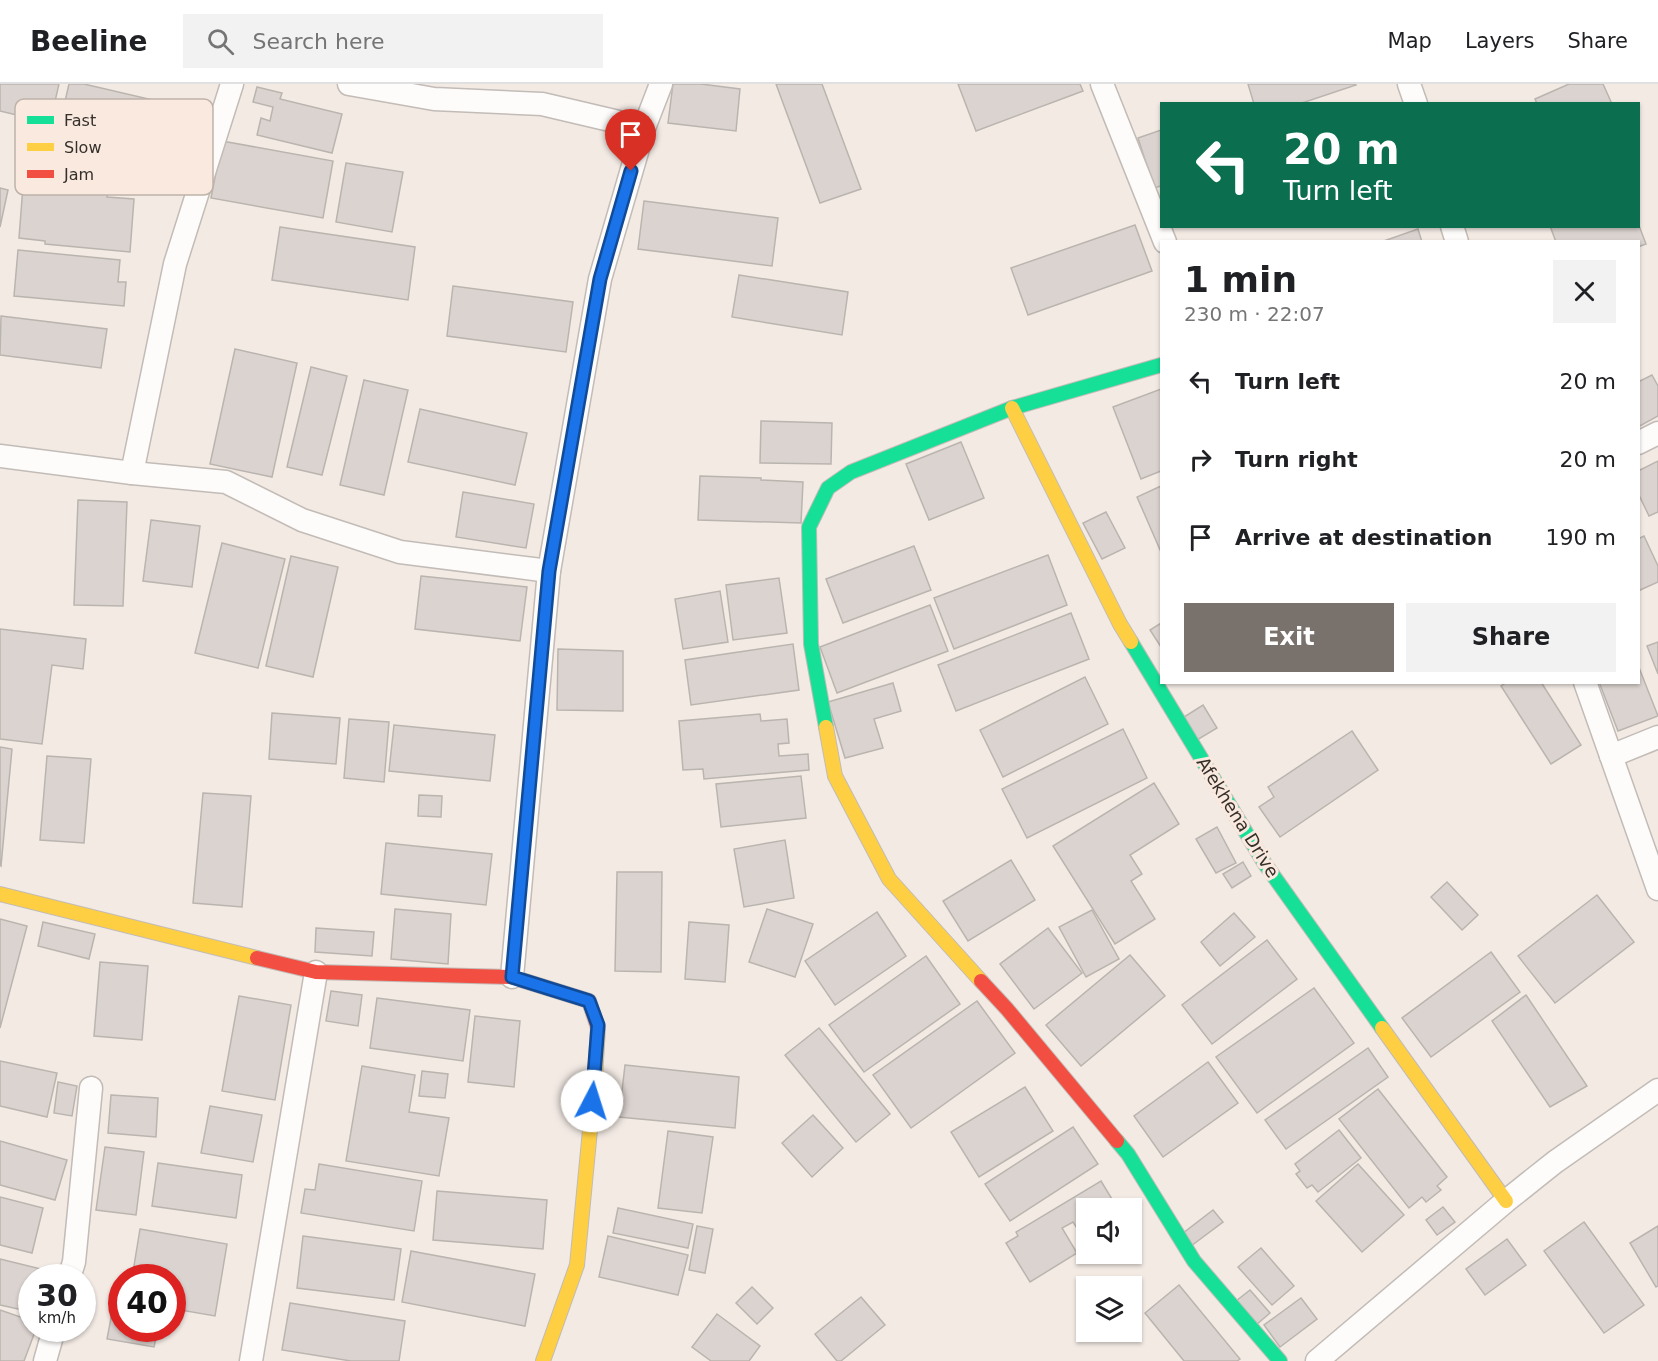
<!DOCTYPE html>
<html lang="en">
<head>
<meta charset="utf-8">
<style>
  :root { --surface:#fff; --page:#f2f2f2; --text:#202124; --muted:#757577; --line:#e0e0e0; --accent:#78716c }
  body { margin:0; font-family:"DejaVu Sans",sans-serif; background:var(--page); color:var(--text); height:100vh; display:flex; flex-direction:column; font-size:22px; white-space:nowrap }
  * { box-sizing:border-box; margin:0 }
  p { font-size:20px; color:var(--muted) }
  .icon { flex:none; width:33px; height:33px; fill:none; stroke:currentColor; stroke-width:2; stroke-linecap:round; stroke-linejoin:round }
  .map { position:relative; flex:1; overflow:hidden }
  .side { position:absolute; left:1160px; top:156px; width:480px; height:444px; display:flex; flex-direction:column; background:var(--surface); border-radius:0px; box-shadow:0 2px 4px #0004 }
  .side>* { flex:none }
  .hud { position:absolute; left:1160px; top:18px; width:480px; height:126px; border-radius:0px; box-shadow:0 2px 4px #0004; background:#0b6e4f; color:#fff; overflow:hidden }
  .buttons { position:absolute; left:1076px; top:1114px; display:grid; gap:12px }
  .buttons a { display:grid; place-items:center; width:66px; height:66px; border-radius:0px; background:var(--surface); box-shadow:0 2px 4px #0004; font-size:30px }
  .speed { position:absolute; left:18px; top:1180px; display:flex; gap:12px; font-size:30px; font-weight:700; text-align:center }
  .speed>* { display:grid; place-content:center; width:78px; height:78px; border-radius:50%; background:var(--surface); box-shadow:0 2px 4px #0004; line-height:1 }
  .speed small { font-size:15px; font-weight:400 }
  .speed .limit { border:9px solid #d22; background:#fff; color:#111 }
  .pin { position:absolute; display:grid; place-items:center; width:51px; height:51px; color:#fff; margin:-62px -26px; border-radius:50% 50% 50% 0; rotate:-45deg; box-shadow:0 0 6px #0007 }
  .pin .icon { rotate:45deg }
  .me { position:absolute; width:66px; margin:-33px; rotate:5deg; stroke-linejoin:round; filter:drop-shadow(0 0 4px #0008) }
  .turn { display:flex; align-items:center; gap:21px; height:126px; padding:0 24px; font-size:27px }
  .turn .icon { width:78px; height:78px; stroke-width:2.5 }
  .turn b { display:block; font-size:42px; line-height:51px }
  .round { display:grid; place-items:center; flex:none; width:63px; height:63px; border-radius:0px; background:var(--page) }
  .overview { display:flex; align-items:center; justify-content:space-between; height:102px; padding:0 24px }
  h1 { font-size:36px; font-weight:800; line-height:45px }
  .action { display:flex; gap:12px; margin-top:auto; padding:12px 24px }
  .action a { flex:1; height:69px; border-radius:0px; background:var(--accent); color:#fff; font-size:24px; font-weight:800; line-height:69px; text-align:center }
  .action a+a { background:var(--page); color:var(--text) }
  ul { padding:0; list-style:none }
  li { display:flex; align-items:center; gap:18px; height:78px; padding:0 24px }
  li div { flex:1 }
  li b { display:block; font-size:22px }
  li em { font-style:normal }
  header { display:flex; align-items:center; gap:36px; box-sizing:border-box; height:84px; padding:0 30px; background:var(--surface); border-bottom:2px solid var(--line) }
  header strong { font-size:28px }
  nav { display:flex; gap:33px; margin-inline-start:auto; font-size:21px }
  .search { width:420px; height:54px; background:var(--page); display:flex; align-items:center; gap:15px; box-sizing:border-box; padding:0 21px; border-radius:0px; color:var(--muted); font-size:22px }
  .map>svg:first-child { display:block }
</style>
</head>
<body>
<header>
<strong>Beeline</strong>
<div class="search"><svg class="icon" aria-label="search" viewBox="0 0 24 24"><circle cx="10" cy="10" r="6"/><path d="M15 15l6 6"/></svg>Search here</div>
<nav><a>Map</a><a>Layers</a><a>Share</a></nav>
</header>
<div class="map">
<svg width="1658" height="1277" viewBox="0 0 1658 1277">
  <rect width="100%" height="100%" fill="#f3eae4"/>
  <!-- building -->
  <g fill="#dbd3cf" stroke="#bab4af" stroke-width="1.5">
    <polygon points="0,0 59,0 50,39 0,27"/>
    <polygon points="69,0 84,0 183,23 173,65 60,39"/>
    <polygon points="673,0 701,0 740,5 736,47 668,39"/>
    <polygon points="776,0 822,0 861,105 820,119"/>
    <polygon points="958,0 1080,0 1083,7 976,47"/>
    <polygon points="1248,0 1355,0 1356,1 1299,20 1254,20"/>
    <polygon points="1569,0 1603,0 1612,20 1537,20 1535,15"/>
    <polygon points="257,3 282,9 280,15 342,30 332,69 257,51 261,34 270,37 273,23 253,18"/>
    <polygon points="1161,46 1161,102 1154,104 1138,54"/>
    <polygon points="222,57 333,77 323,134 211,114"/>
    <polygon points="346,79 403,88 392,148 336,138"/>
    <polygon points="23,102 41,103 40,107 53,108 54,103 108,108 107,113 134,115 130,168 45,160 45,157 19,154"/>
    <polygon points="0,104 8,106 0,143"/>
    <polygon points="644,117 778,134 772,182 638,165"/>
    <polygon points="1638,139 1646,160 1638,163 1638,158 1556,158 1550,142 1638,142"/>
    <polygon points="1135,141 1152,187 1028,231 1011,184"/>
    <polygon points="280,143 415,163 408,216 272,196"/>
    <polygon points="1418,145 1422,158 1381,158"/>
    <polygon points="18,166 120,176 118,198 126,198 124,222 14,212"/>
    <polygon points="739,191 848,208 842,251 732,233"/>
    <polygon points="453,202 573,218 566,268 447,252"/>
    <polygon points="1,232 107,245 101,284 0,271"/>
    <polygon points="235,265 297,279 272,393 210,380"/>
    <polygon points="311,283 347,292 322,391 287,383"/>
    <polygon points="1652,291 1658,302 1658,332 1638,343 1638,298"/>
    <polygon points="364,296 408,306 384,411 340,401"/>
    <polygon points="1161,305 1161,387 1141,395 1113,323"/>
    <polygon points="420,325 527,349 515,401 408,378"/>
    <polygon points="761,337 832,339 831,380 760,379"/>
    <polygon points="961,358 984,414 929,436 906,380"/>
    <polygon points="1658,377 1658,428 1649,432 1638,409 1638,387"/>
    <polygon points="700,392 761,394 761,396 803,398 801,439 698,436"/>
    <polygon points="1161,402 1161,468 1137,413"/>
    <polygon points="463,408 534,420 526,464 456,453"/>
    <polygon points="78,416 127,418 123,522 74,521"/>
    <polygon points="1106,428 1125,464 1102,475 1083,439"/>
    <polygon points="151,436 200,442 192,503 143,497"/>
    <polygon points="1644,452 1658,482 1658,498 1638,507 1638,455"/>
    <polygon points="222,459 285,475 258,584 195,569"/>
    <polygon points="914,462 931,506 843,539 826,495"/>
    <polygon points="1048,471 1067,521 954,565 934,514"/>
    <polygon points="291,472 338,483 313,593 266,582"/>
    <polygon points="421,492 527,503 520,557 415,545"/>
    <polygon points="779,494 787,549 733,556 726,501"/>
    <polygon points="720,507 728,558 683,565 675,515"/>
    <polygon points="930,521 948,567 837,609 820,563"/>
    <polygon points="1071,529 1089,575 956,627 938,581"/>
    <polygon points="1161,539 1161,563 1150,546"/>
    <polygon points="0,545 86,555 83,585 52,581 42,660 0,655"/>
    <polygon points="1658,558 1658,590 1647,562"/>
    <polygon points="793,560 799,606 691,621 685,576"/>
    <polygon points="558,565 623,567 623,627 557,626"/>
    <polygon points="1638,581 1658,632 1618,647 1599,598 1638,598"/>
    <polygon points="1085,593 1108,640 1003,693 980,646"/>
    <polygon points="1507,598 1541,598 1581,661 1551,680 1501,602"/>
    <polygon points="893,599 901,627 874,635 883,664 845,674 828,618"/>
    <polygon points="1203,621 1217,644 1197,656 1184,633"/>
    <polygon points="272,629 340,634 336,680 269,675"/>
    <polygon points="760,630 761,637 787,635 789,659 778,660 779,672 808,670 809,686 704,695 703,685 683,686 679,637"/>
    <polygon points="349,635 389,638 384,698 344,694"/>
    <polygon points="394,641 495,651 490,697 389,687"/>
    <polygon points="1123,645 1147,694 1027,754 1002,705"/>
    <polygon points="1352,647 1378,686 1280,753 1259,723 1274,713 1268,703"/>
    <polygon points="0,663 12,665 1,782 0,781"/>
    <polygon points="47,672 91,675 84,759 40,756"/>
    <polygon points="801,692 806,734 721,743 716,700"/>
    <polygon points="1154,699 1179,740 1130,771 1142,790 1131,797 1155,835 1115,860 1053,762"/>
    <polygon points="203,709 251,712 242,823 193,819"/>
    <polygon points="419,711 442,712 441,733 418,732"/>
    <polygon points="1217,743 1236,779 1216,789 1196,755"/>
    <polygon points="785,756 794,814 744,823 734,765"/>
    <polygon points="386,759 492,770 486,821 381,810"/>
    <polygon points="1011,776 1035,816 968,857 943,817"/>
    <polygon points="1243,778 1251,792 1232,804 1223,790"/>
    <polygon points="617,788 662,788 661,888 615,887"/>
    <polygon points="1447,798 1478,831 1462,846 1431,813"/>
    <polygon points="1597,811 1634,858 1555,919 1518,872"/>
    <polygon points="395,825 451,830 448,880 391,875"/>
    <polygon points="767,825 813,840 795,893 749,878"/>
    <polygon points="1092,826 1119,875 1086,893 1059,843"/>
    <polygon points="877,828 906,872 835,921 805,877"/>
    <polygon points="1234,829 1255,853 1220,882 1201,858"/>
    <polygon points="0,835 27,842 0,944"/>
    <polygon points="43,838 95,850 89,875 38,862"/>
    <polygon points="689,838 729,841 725,898 685,895"/>
    <polygon points="316,844 374,848 372,872 315,868"/>
    <polygon points="1048,844 1082,889 1034,925 1000,880"/>
    <polygon points="1267,856 1297,895 1212,960 1182,921"/>
    <polygon points="1491,868 1520,908 1431,973 1402,934"/>
    <polygon points="1130,871 1165,912 1081,982 1046,941"/>
    <polygon points="926,872 960,920 864,988 829,941"/>
    <polygon points="100,878 148,882 142,956 94,952"/>
    <polygon points="1314,904 1354,959 1257,1029 1216,973"/>
    <polygon points="331,907 362,911 358,942 326,937"/>
    <polygon points="1526,911 1587,1002 1550,1023 1492,937"/>
    <polygon points="239,912 291,921 275,1016 222,1007"/>
    <polygon points="377,914 470,926 463,977 370,964"/>
    <polygon points="977,917 1015,969 911,1044 873,991"/>
    <polygon points="475,932 520,937 514,1003 468,998"/>
    <polygon points="819,944 890,1030 856,1058 785,971"/>
    <polygon points="1368,964 1388,993 1286,1065 1265,1036"/>
    <polygon points="0,977 57,989 47,1033 0,1022"/>
    <polygon points="1208,978 1238,1019 1163,1073 1134,1032"/>
    <polygon points="625,981 739,993 735,1044 619,1033"/>
    <polygon points="362,982 415,991 409,1028 449,1034 439,1092 346,1077"/>
    <polygon points="422,987 448,990 445,1014 419,1012"/>
    <polygon points="58,998 77,1002 72,1032 54,1029"/>
    <polygon points="1025,1003 1053,1047 979,1093 951,1048"/>
    <polygon points="1378,1005 1447,1093 1437,1102 1441,1106 1426,1118 1422,1113 1409,1124 1339,1035"/>
    <polygon points="111,1011 158,1014 156,1053 108,1049"/>
    <polygon points="210,1022 262,1031 253,1078 201,1069"/>
    <polygon points="813,1031 843,1064 812,1093 782,1059"/>
    <polygon points="1073,1043 1098,1080 1010,1137 985,1100"/>
    <polygon points="1339,1046 1361,1074 1318,1108 1312,1101 1307,1104 1296,1090 1300,1087 1295,1080"/>
    <polygon points="668,1047 713,1053 702,1129 658,1124"/>
    <polygon points="0,1057 67,1076 55,1116 0,1101"/>
    <polygon points="105,1063 144,1068 136,1131 96,1126"/>
    <polygon points="158,1079 242,1091 236,1134 152,1122"/>
    <polygon points="319,1080 422,1097 414,1147 301,1129 305,1105 315,1106"/>
    <polygon points="1358,1080 1404,1131 1362,1168 1316,1117"/>
    <polygon points="1101,1097 1118,1125 1086,1125 1086,1158 1073,1138 1062,1144 1077,1169 1030,1198 1006,1159 1018,1152 1016,1148"/>
    <polygon points="437,1107 547,1116 543,1165 433,1156"/>
    <polygon points="0,1113 43,1124 32,1169 0,1161"/>
    <polygon points="1443,1123 1455,1138 1437,1151 1426,1136"/>
    <polygon points="618,1124 693,1140 688,1164 613,1149"/>
    <polygon points="1213,1126 1223,1138 1191,1162 1182,1150"/>
    <polygon points="1584,1138 1644,1221 1604,1249 1544,1167"/>
    <polygon points="697,1142 713,1145 705,1189 689,1186"/>
    <polygon points="1658,1142 1658,1202 1656,1203 1630,1159"/>
    <polygon points="140,1145 227,1160 215,1232 175,1225 172,1236 172,1194 132,1194"/>
    <polygon points="303,1152 401,1165 394,1216 297,1204"/>
    <polygon points="608,1152 688,1171 678,1211 599,1193"/>
    <polygon points="1507,1155 1526,1181 1485,1211 1466,1185"/>
    <polygon points="1261,1164 1294,1202 1272,1221 1238,1183"/>
    <polygon points="411,1167 535,1190 525,1242 402,1218"/>
    <polygon points="0,1175 45,1186 43,1194 32,1194 32,1228 0,1221"/>
    <polygon points="1179,1201 1240,1275 1237,1277 1184,1277 1145,1229"/>
    <polygon points="752,1203 773,1224 757,1240 736,1219"/>
    <polygon points="1250,1206 1270,1229 1256,1241 1236,1217"/>
    <polygon points="861,1213 885,1241 841,1277 837,1277 815,1250"/>
    <polygon points="1301,1214 1317,1235 1280,1263 1264,1241"/>
    <polygon points="290,1219 405,1237 399,1277 351,1277 282,1266"/>
    <polygon points="0,1226 32,1237 32,1245 36,1245 24,1277 0,1277"/>
    <polygon points="112,1229 122,1231 122,1245 158,1245 154,1263 107,1255"/>
    <polygon points="717,1230 760,1262 749,1277 711,1277 692,1263"/>
  </g>
  <g fill="none" stroke-linecap="round" stroke-linejoin="round">
    <defs>
      <g id="street">
        <polyline points="349,0 434,15 542,20 644,44"/>
        <polyline points="1102,0 1165,158"/>
        <polyline points="1409,0 1416,20"/>
        <polyline points="1452,142 1457,158"/>
        <polyline points="1638,359 1658,349"/>
        <polyline points="0,372 132,389 226,398 302,436 400,468 549,487"/>
        <polyline points="132,389 175,180 232,0"/>
        <polyline points="1585,598 1658,805"/>
        <polyline points="1611,672 1658,653"/>
        <polyline points="512,893 549,487 600,195 644,44 661,0"/>
        <polyline points="69,1194 74,1178 91,1004"/>
        <polyline points="45,1277 54,1245"/>
        <polyline points="251,1277 316,888"/>
        <polyline points="1317,1277 1506,1117 1555,1078 1658,1006"/>
      </g>
      <g id="fast">
        <polyline points="1131,558 1265,780 1382,944"/>
        <polyline points="826,643 811,560 809,443 828,404 851,388 1012,324 1161,281"/>
        <polyline points="1117,1057 1128,1070 1194,1177 1280,1277"/>
      </g>
      <g id="slow">
        <polyline points="1012,324 1120,540 1131,558"/>
        <polyline points="826,643 835,692 889,795 981,897"/>
        <polyline points="0,810 257,874"/>
        <polyline points="1382,944 1506,1117"/>
        <polyline points="543,1277 577,1181 595,994 598,944"/>
      </g>
      <g id="jam">
        <polyline points="257,874 316,888 512,893 589,917 598,944"/>
        <polyline points="981,897 1007,925 1117,1057"/>
      </g>
    </defs>
    <!-- street casing -->
    <use href="#street" stroke="#c2bbb6" stroke-width="25"/>
    <!-- fast casing -->
    <use href="#fast" stroke="#c2bbb6" stroke-width="16"/>
    <!-- slow casing -->
    <use href="#slow" stroke="#c2bbb6" stroke-width="16"/>
    <!-- jam casing -->
    <use href="#jam" stroke="#c2bbb6" stroke-width="16"/>
    <!-- street -->
    <use href="#street" stroke="#fdfcfb" stroke-width="22"/>
    <!-- fast -->
    <use href="#fast" stroke="#16e098" stroke-width="14"/>
    <!-- slow -->
    <use href="#slow" stroke="#ffcf43" stroke-width="14"/>
    <!-- jam -->
    <use href="#jam" stroke="#f24e42" stroke-width="14"/>
  </g>
  <g fill="none" stroke-linecap="round" stroke-linejoin="round">
    <defs>
      <polyline id="route" points="592,1017 598,941 589,917 512,893 549,487 600,195 631,87"/>
    </defs>
    <!-- route casing -->
    <use href="#route" stroke="#114b97" stroke-width="15"/>
    <!-- route -->
    <use href="#route" stroke="#1a73e8" stroke-width="10"/>
  </g>
  <g text-anchor="middle" dominant-baseline="central" stroke-width="6" stroke-linejoin="round" paint-order="stroke">
    <!-- street labels -->
    <g font-size="18" fill="#36302c" stroke="#f9e9de">
      <text transform="translate(1238 733) rotate(58)">Afekhena Drive</text>
    </g>
  </g>
  <!-- legend -->
  <rect x="15" y="15" width="198" height="96" rx="9" fill="#f9e9de" stroke="#beb2a9" stroke-width="1.5"/>
  <rect x="27" y="32" width="27" height="8" fill="#16e098"/>
  <rect x="27" y="59" width="27" height="8" fill="#ffcf43"/>
  <rect x="27" y="86" width="27" height="8" fill="#f24e42"/>
  <g font-size="16" fill="#36302c">
    <text x="64" y="42">Fast</text>
    <text x="64" y="69">Slow</text>
    <text x="64" y="96">Jam</text>
  </g>
</svg>
<div class="buttons">
<a><svg class="icon" aria-label="sound" viewBox="0 0 24 24"><path d="M4 9h4l5-4v14l-5-4H4zM17 9q2 3 0 6"/></svg></a>
<a><svg class="icon" aria-label="layers" viewBox="0 0 24 24"><path d="M12 4l9 5-9 5-9-5zM3 14l9 5 9-5"/></svg></a>
</div>
<div class="speed"><div>30<small>km/h</small></div><div class="limit">40</div></div>
<div class="pin" style="left:631px;top:87px;background:#d93025"><svg class="icon" aria-label="arrive" viewBox="0 0 24 24"><path d="M6 21V4h12l-3 4 3 4H6"/></svg></div>
<svg class="me" style="left:592px;top:1017px" viewBox="-20 -20 40 40"><circle r="19" fill="#fff"/><path d="M0-13L10 11 0 6-10 11z" fill="#1a73e8"/></svg>
<div class="hud">
<div class="turn"><svg class="icon" aria-label="left" viewBox="0 0 24 24"><path d="M17 20v-9H6M10 6l-5 5 5 5"/></svg><div><b>20 m</b>Turn left</div></div>
</div>
<section class="side">
<div class="overview"><div><h1>1 min</h1><p>230 m · 22:07</p></div><a class="round"><svg class="icon" aria-label="close" viewBox="0 0 24 24"><path d="M6 6l12 12M18 6L6 18"/></svg></a></div>
<ul>
<li><svg class="icon" aria-label="left" viewBox="0 0 24 24"><path d="M17 20v-9H6M10 6l-5 5 5 5"/></svg><div><b>Turn left</b></div><em>20 m</em></li>
<li><svg class="icon" aria-label="right" viewBox="0 0 24 24"><path d="M7 20v-9h11M14 6l5 5-5 5"/></svg><div><b>Turn right</b></div><em>20 m</em></li>
<li><svg class="icon" aria-label="arrive" viewBox="0 0 24 24"><path d="M6 21V4h12l-3 4 3 4H6"/></svg><div><b>Arrive at destination</b></div><em>190 m</em></li>
</ul>
<div class="action"><a>Exit</a><a>Share</a></div>
</section>
</div>
</body>
</html>
